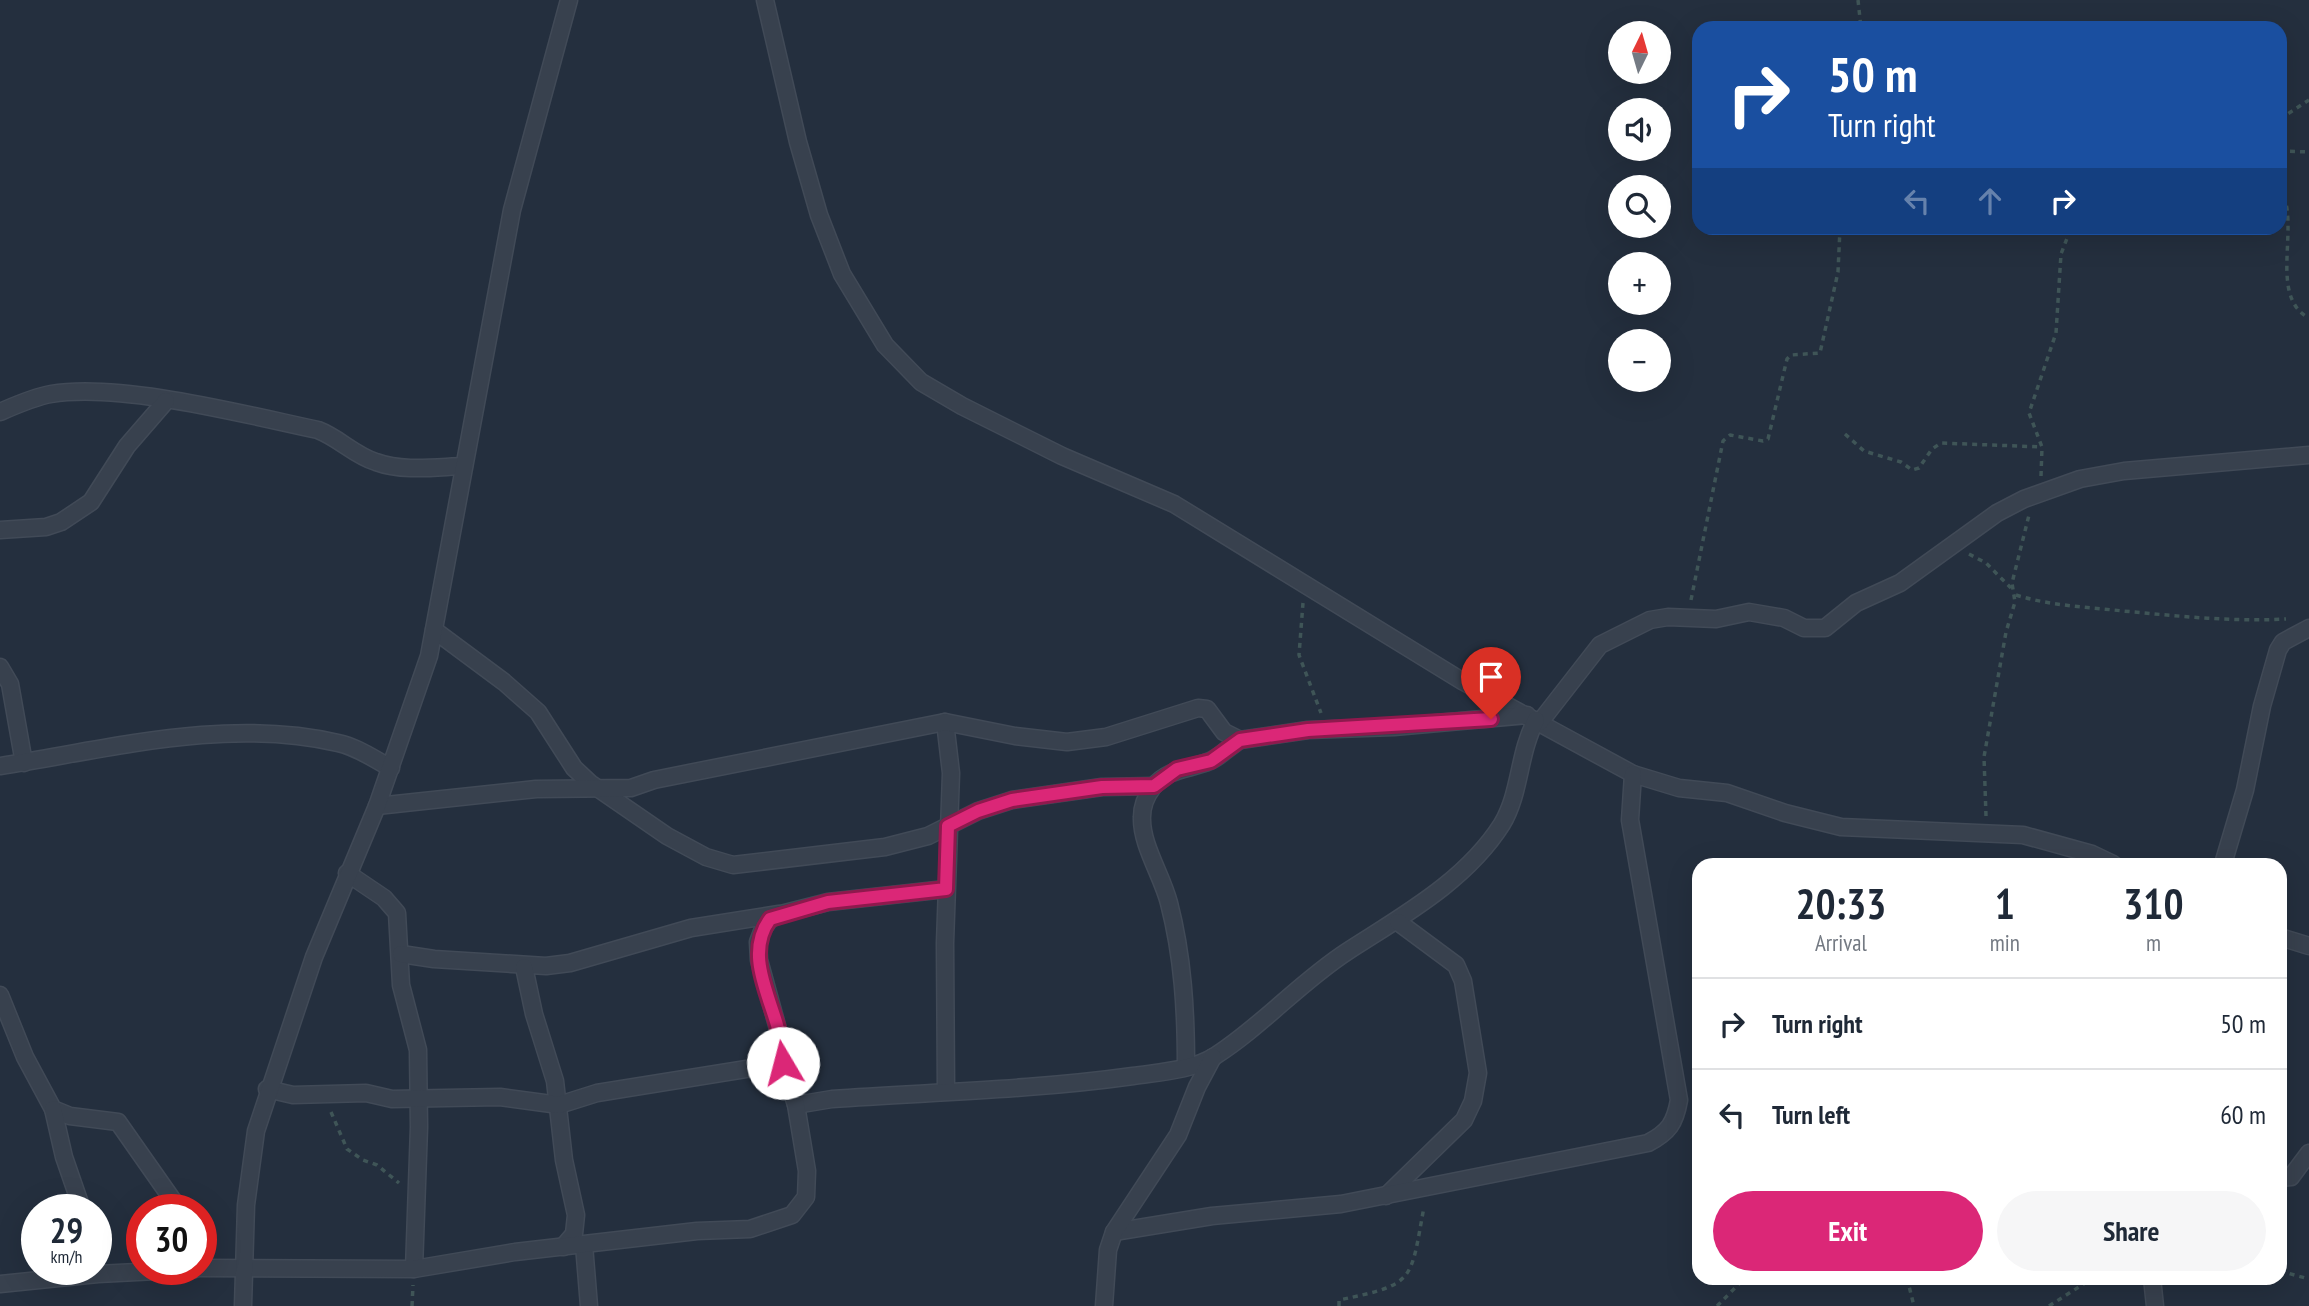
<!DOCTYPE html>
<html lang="en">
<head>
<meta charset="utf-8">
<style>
  :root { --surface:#fff; --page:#f6f6f7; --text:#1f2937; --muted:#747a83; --line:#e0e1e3; --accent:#db2777 }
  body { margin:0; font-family:"PT Sans Narrow",sans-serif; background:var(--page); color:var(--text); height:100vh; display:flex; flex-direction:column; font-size:26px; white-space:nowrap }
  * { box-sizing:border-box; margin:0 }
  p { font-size:23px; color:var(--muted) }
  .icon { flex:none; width:38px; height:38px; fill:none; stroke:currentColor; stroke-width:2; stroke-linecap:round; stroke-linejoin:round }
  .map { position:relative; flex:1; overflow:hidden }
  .side { position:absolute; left:1692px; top:858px; width:595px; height:427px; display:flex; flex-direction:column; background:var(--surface); border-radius:21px; box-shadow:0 7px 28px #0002 }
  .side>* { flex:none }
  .guide { position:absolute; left:1692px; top:21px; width:595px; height:214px; border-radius:21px; box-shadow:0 7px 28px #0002; background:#1a4fa0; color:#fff; overflow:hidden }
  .needle { width:46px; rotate:5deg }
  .tools { position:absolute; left:1608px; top:21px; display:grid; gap:14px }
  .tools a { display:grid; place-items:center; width:63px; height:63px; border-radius:50%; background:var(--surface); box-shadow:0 7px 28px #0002; font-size:35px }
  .speed { position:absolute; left:21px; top:1194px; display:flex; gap:14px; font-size:35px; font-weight:700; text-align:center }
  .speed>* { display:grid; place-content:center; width:91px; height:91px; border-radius:50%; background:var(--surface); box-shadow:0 7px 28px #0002; line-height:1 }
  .speed small { font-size:18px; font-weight:400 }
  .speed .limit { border:10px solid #d22; background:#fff; color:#111 }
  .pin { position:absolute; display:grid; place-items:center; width:60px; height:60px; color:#fff; margin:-72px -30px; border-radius:50% 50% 50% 0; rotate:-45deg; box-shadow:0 0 7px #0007 }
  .pin .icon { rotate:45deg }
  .me { position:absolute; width:77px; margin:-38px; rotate:352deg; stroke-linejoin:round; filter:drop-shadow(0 0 5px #0008) }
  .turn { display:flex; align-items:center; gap:24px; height:147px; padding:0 21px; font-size:32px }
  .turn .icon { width:91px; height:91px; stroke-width:2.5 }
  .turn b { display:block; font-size:49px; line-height:60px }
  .lanes { display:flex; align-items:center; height:66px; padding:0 21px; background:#0003; justify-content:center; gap:35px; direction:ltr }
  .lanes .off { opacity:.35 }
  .eta { display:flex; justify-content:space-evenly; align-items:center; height:119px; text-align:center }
  .eta b { font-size:42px; font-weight:800; line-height:49px }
  .button { display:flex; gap:14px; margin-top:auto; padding:14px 21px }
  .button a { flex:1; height:80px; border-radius:42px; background:var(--accent); color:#fff; font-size:28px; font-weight:800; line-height:80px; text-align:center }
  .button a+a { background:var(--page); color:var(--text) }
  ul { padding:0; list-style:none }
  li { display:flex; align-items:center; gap:21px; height:91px; padding:0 21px; border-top:2px solid var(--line) }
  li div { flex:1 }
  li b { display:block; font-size:26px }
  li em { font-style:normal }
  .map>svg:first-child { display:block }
</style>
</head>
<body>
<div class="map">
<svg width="2309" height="1306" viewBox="0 0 2309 1306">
  <rect width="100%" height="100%" fill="#242f3e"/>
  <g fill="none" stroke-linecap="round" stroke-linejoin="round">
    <defs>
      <g id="minor">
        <polyline points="765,0 798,142 819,215 842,274 885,345 921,382 962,406 1062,456 1174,504 1462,681 1633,774 1679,788 1727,793 1785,813 1841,827 2023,835 2092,854 2113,864"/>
        <path d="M0,412C16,405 34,397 51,394C120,382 247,415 318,430C339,438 354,455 376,462C403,472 436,467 464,466"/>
        <polyline points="0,530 46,527 61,522 91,502 127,446 166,401"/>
        <polyline points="434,630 504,682 538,712 574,768 590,783 667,836 706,857 733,865 885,847 928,836 978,811 1012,800 1102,787 1154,786"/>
        <polyline points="0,667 10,684 24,763"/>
        <polyline points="945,722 951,773 945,943 946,1091"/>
        <polyline points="1540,722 1600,645 1650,620 1668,617 1716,619 1749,612 1784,618 1804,628 1825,628 1856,603 1900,583 1997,513 2024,499 2080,479 2124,471 2309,455"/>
        <path d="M0,766C110,749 226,717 338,743C357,747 374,759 391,768"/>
        <polyline points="377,806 536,789 631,788 654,780 945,722 1015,736 1067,742 1106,737 1198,708 1207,709 1224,732 1240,740 1308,730 1394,727 1527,715"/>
        <polyline points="2223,864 2245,790 2262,706 2278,650 2283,642 2309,628"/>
        <polyline points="347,873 384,898 397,913 401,985 418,1050 419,1127 414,1269"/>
        <polyline points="2280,937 2309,946"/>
        <polyline points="401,954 434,959 546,966 570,963 691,928 779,914"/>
        <polyline points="524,967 534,1014 555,1081 564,1160 576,1215 574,1234 563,1247"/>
        <polyline points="0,995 25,1057 53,1109 70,1116 118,1122 179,1209"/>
        <path d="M1186,1067C1186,1011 1183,957 1169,903C1162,875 1141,845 1142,817C1142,806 1146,796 1153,787C1168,768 1189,770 1210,761C1220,757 1230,746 1240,740"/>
        <polyline points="267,1089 293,1095 366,1093 392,1099 500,1097 559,1105 597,1093 783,1063"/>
        <path d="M796,1105L832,1099C932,1092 1033,1090 1133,1076C1159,1072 1191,1071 1215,1056C1262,1026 1300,982 1348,951C1402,916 1466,881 1502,824C1521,792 1518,754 1536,720"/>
        <polyline points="53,1109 64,1157 82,1209"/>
        <polyline points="2280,1178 2291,1177 2309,1153"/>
        <polyline points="1386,1196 1464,1120 1473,1101 1478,1073 1463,981 1456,965 1398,922"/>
        <path d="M1114,1232L1212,1216L1341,1204L1648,1143C1669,1132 1675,1123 1679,1100L1630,820L1633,774"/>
        <polyline points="584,1245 589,1306"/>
        <polyline points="201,1268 414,1269 515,1252 697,1231 750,1229 792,1215 806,1197 807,1171 796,1105 782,1060 781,1040 759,960 758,942 763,929 770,919 781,914 828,902 946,889"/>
        <polyline points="2152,1278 2155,1306"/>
        <polyline points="0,1284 98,1274 196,1269"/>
        <polyline points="243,1306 246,1205 256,1131 314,957 377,806 429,656 512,210 569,0"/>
        <polyline points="1104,1306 1108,1250 1114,1232 1178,1135 1197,1087 1213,1057"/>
      </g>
    </defs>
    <!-- minor casing -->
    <use href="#minor" stroke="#414a57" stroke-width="19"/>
    <!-- path -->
    <g stroke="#3f5557" stroke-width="3.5" stroke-dasharray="5 5" stroke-linecap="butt">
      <polyline points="1858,0 1861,28"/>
      <polyline points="2280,119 2309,100"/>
      <polyline points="2280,151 2309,152"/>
      <path d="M2280,187C2302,224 2267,296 2309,318"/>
      <polyline points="1845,434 1864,451 1901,462 1912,470 1919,468 1932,449 1941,443 2042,447"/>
      <polyline points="2041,476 2042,447 2029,413 2056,333 2061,254 2071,228"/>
      <polyline points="1969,554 1986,563 2011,588"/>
      <path d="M2016,595C2051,606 2087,607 2123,611C2178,616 2231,622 2286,619"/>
      <polyline points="1691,600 1723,441 1730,435 1763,441 1768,439 1787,359 1791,355 1820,353 1838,272 1840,228"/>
      <polyline points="1303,603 1299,655 1321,713"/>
      <polyline points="1986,816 1984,757 2006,632 2015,602 2012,583 2029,515"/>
      <polyline points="331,1112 347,1149 363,1160 377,1165 399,1183"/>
      <polyline points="2280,1271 2309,1279"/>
      <polyline points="1907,1278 1914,1306"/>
      <polyline points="412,1306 413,1285"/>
      <path d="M1339,1306V1300C1416,1284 1410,1282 1424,1207"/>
      <polyline points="1717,1306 1745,1278"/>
      <polyline points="2049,1306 2093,1278"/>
    </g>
    <!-- minor -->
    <use href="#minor" stroke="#38414e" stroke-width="16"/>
  </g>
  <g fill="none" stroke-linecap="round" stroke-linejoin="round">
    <defs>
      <path id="route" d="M783,1063C781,1050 781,1038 777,1025C767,990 746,952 770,919L828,902L946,889L948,826L978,811L1012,800L1102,787L1154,786L1177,769L1211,761L1240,740L1308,730L1491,719"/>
    </defs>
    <!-- route casing -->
    <use href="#route" stroke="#8e194d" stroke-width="18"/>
    <!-- route -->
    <use href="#route" stroke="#db2777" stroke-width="12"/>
  </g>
</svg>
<div class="tools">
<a><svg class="needle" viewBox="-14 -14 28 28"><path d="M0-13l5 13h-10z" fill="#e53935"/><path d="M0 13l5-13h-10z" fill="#747a83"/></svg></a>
<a><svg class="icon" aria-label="sound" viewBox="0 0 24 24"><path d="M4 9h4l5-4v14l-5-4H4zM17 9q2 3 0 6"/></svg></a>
<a><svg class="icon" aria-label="search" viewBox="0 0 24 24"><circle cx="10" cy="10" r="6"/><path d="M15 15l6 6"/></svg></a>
<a>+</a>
<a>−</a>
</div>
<div class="speed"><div>29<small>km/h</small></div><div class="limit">30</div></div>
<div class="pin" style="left:1491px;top:719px;background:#d93025"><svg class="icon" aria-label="arrive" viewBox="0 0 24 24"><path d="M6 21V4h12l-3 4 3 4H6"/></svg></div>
<svg class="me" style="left:783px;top:1063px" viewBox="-20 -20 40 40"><circle r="19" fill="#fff"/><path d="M0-13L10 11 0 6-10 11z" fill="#db2777"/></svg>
<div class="guide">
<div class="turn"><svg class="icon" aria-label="right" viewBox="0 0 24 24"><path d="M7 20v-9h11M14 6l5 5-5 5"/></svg><div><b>50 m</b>Turn right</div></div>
<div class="lanes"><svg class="icon off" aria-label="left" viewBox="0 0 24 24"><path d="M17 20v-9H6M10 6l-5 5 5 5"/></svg><svg class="icon off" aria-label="ahead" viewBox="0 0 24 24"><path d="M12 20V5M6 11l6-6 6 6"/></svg><svg class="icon" aria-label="right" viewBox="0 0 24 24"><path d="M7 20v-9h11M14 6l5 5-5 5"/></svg></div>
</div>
<section class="side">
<div class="eta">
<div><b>20:33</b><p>Arrival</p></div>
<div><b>1</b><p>min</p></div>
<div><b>310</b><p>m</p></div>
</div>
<ul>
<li><svg class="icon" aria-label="right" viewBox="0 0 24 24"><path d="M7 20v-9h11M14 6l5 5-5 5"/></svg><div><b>Turn right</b></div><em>50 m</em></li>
<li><svg class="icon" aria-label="left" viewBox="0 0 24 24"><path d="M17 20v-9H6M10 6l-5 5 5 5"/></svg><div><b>Turn left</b></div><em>60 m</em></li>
</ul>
<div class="button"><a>Exit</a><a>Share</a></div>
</section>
</div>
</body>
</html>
